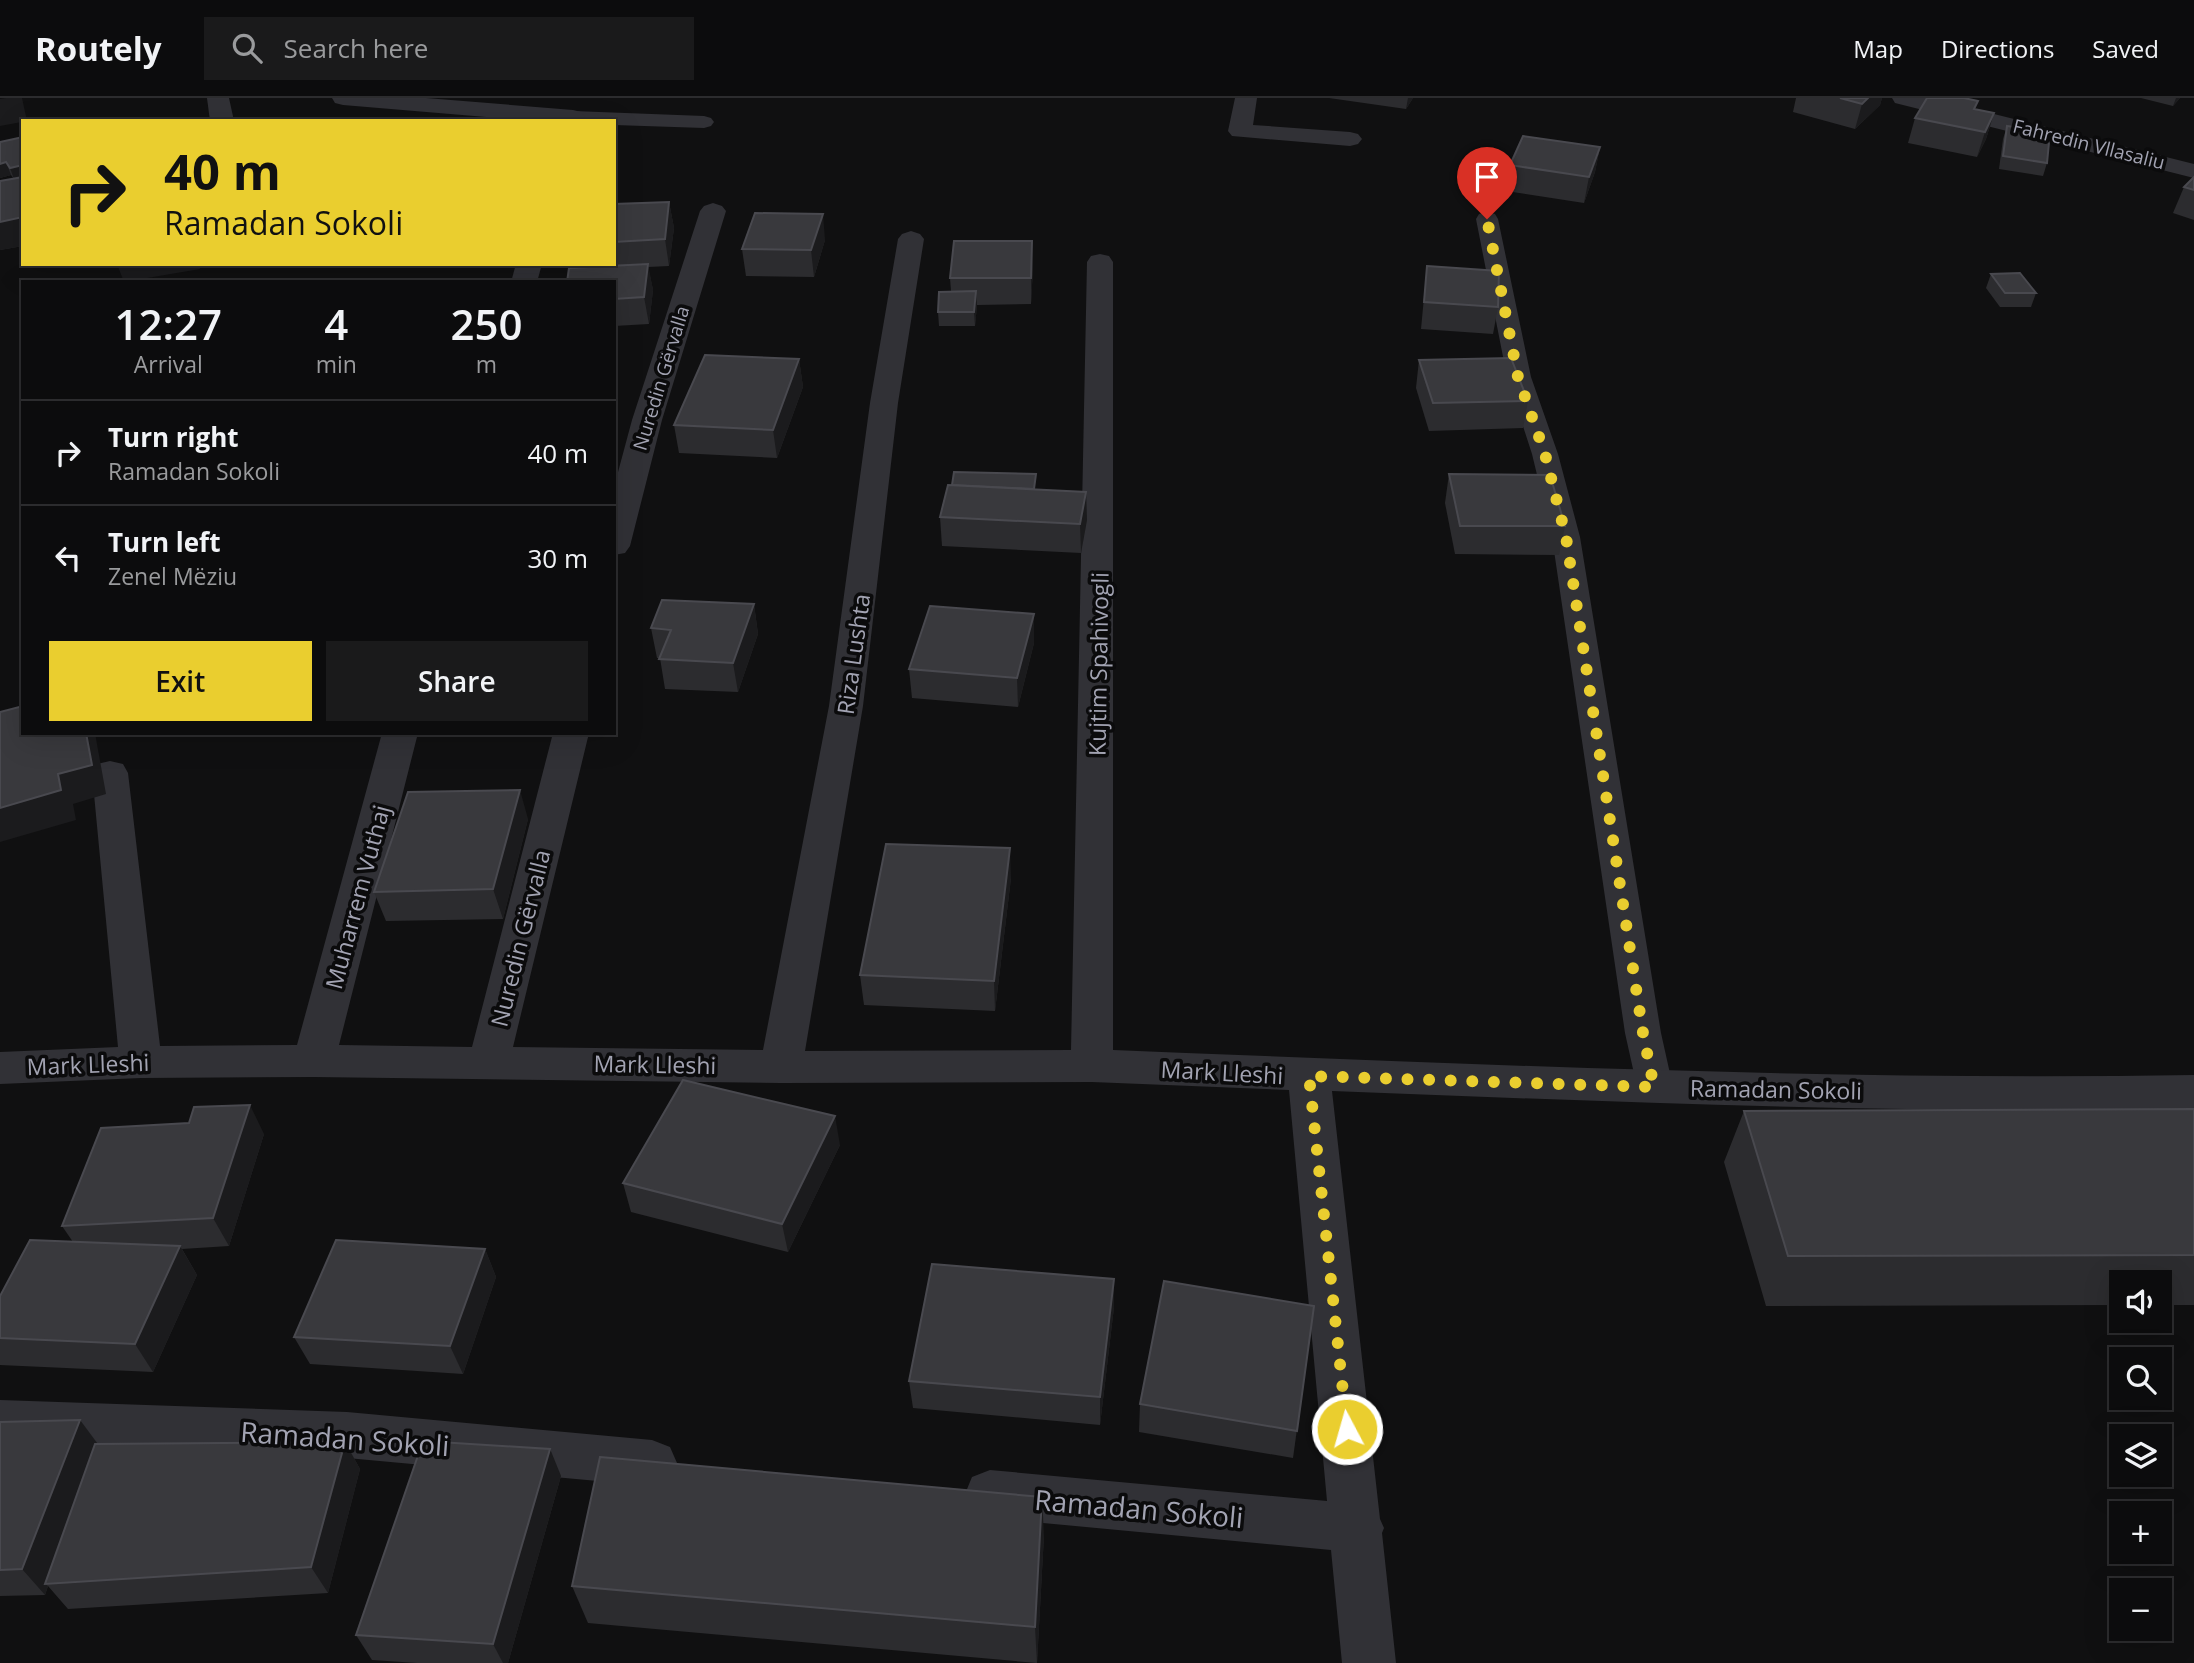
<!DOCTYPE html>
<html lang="en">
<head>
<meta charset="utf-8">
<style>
  :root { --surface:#0c0c0d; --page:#1a1a1b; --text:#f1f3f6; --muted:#9a9b9d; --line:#2c2c2e; --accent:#eace2f }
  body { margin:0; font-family:"Open Sans",sans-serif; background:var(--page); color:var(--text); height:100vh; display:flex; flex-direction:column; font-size:26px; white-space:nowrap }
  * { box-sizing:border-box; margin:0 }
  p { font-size:23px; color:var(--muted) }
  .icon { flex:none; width:38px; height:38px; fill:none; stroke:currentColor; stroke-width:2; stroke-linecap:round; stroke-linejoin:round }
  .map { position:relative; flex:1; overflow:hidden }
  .side { position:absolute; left:21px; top:182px; width:595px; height:455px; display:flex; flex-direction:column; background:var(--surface); border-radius:0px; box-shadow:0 7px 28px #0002,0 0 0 2px var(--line) }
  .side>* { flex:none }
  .banner { position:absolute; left:21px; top:21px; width:595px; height:147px; border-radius:0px; box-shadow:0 7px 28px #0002,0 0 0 2px var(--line); background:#eace2f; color:#111; overflow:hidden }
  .controls { position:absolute; left:2109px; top:1172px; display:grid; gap:14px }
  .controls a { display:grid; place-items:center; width:63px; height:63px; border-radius:0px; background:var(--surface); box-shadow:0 7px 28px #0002,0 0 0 2px var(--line); font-size:35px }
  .pin { position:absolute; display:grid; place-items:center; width:60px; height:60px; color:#fff; margin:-72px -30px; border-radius:50% 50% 50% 0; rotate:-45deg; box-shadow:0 0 7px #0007 }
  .pin .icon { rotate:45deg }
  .me { position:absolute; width:77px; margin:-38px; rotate:354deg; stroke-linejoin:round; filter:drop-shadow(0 0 5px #0008) }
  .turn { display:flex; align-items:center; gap:24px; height:147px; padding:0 28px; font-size:32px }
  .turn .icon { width:91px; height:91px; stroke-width:2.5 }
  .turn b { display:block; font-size:49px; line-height:60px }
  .eta { display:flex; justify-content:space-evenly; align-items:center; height:119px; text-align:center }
  .eta b { font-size:42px; font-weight:600; line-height:49px }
  .primary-button { display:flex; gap:14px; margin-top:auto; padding:14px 28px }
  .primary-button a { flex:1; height:80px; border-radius:0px; background:var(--accent); color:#111; font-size:28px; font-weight:600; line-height:80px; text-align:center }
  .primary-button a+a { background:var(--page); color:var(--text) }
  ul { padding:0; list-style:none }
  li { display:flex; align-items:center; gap:21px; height:105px; padding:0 28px; border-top:2px solid var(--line) }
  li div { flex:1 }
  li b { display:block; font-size:26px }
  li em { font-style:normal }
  header { display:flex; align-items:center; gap:42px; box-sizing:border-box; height:98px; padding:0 35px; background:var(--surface); border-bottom:2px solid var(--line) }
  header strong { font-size:33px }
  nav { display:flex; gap:38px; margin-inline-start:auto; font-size:24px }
  .search { width:490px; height:63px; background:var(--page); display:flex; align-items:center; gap:18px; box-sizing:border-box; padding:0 24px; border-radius:0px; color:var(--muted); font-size:26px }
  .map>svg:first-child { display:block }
</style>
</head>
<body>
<header>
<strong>Routely</strong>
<div class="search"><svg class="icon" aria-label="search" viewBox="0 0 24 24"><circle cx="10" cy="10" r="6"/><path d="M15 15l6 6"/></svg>Search here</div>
<nav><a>Map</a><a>Directions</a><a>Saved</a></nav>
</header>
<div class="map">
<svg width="2194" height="1565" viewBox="0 0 2194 1565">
  <rect width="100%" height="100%" fill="#101011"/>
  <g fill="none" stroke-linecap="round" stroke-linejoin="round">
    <!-- lane -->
    <g fill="#313136" fill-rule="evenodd">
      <polygon points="573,13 704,18 711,20 714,24 711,28 704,30 614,27 614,23 566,23 563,19 566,15"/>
      <polygon points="1487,114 1495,116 1498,121 1531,279 1558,356 1580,439 1661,935 1673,989 1668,999 1655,1003 1642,999 1637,989 1625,935 1552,439 1532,356 1507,279 1476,121 1479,116"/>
    </g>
    <!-- street -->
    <g fill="#313136" fill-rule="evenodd">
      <polygon points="207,0 229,0 234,23 210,23"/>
      <polygon points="332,0 426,0 573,12 581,14 585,19 582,23 535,23 343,7 335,5"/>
      <polygon points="1235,0 1257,0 1253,27 1350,34 1358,36 1362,41 1358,46 1350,48 1232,38 1228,33"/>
      <polygon points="1892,0 1930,0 2194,66 2194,80 1895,5"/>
      <polygon points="713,105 722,108 726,113 662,322 630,448 625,455 614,457 614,389 632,322 700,113 704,108"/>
      <path d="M911,133L920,136L924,141L898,305L863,608L805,953L1071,952L1087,164L1091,158L1100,156L1109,158L1113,164V952C1473,966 1834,983 2194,977V1011C1907,1016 1619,1004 1332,993L1380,1421L1384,1430L1382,1435L1396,1565H1342L1331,1452L990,1420L972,1413L965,1396L972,1379L990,1372L1327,1403L1289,992L1092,984L781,985L314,979L141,980L0,986V954L118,949L92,675L97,666L110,663L123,666L128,675L160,948L297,947L382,635H418L339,947L472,949L553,635H589L513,949L763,952L829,608L870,305L898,141L902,136Z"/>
      <polygon points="516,166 542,166 537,184 511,184"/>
      <polygon points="0,1302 347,1314 652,1342 670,1349 677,1365 670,1381 652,1388 347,1360 0,1346"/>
    </g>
  </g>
  <!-- wall -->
  <g fill="#2c2c2f">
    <polygon points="1329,0 1413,0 1406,11"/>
    <polygon points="1796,0 1882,0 1880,7 1855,31 1793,14"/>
    <polygon points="2141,0 2180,0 2173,8"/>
    <polygon points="1975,12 1994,15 1986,41 1977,59 1908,45 1915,20"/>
    <polygon points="2007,28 2047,65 2043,78 1999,71 2003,41"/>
    <polygon points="23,39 23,148 0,152 14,81 11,77 0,80 0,44"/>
    <polygon points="1600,49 1595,74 1584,105 1506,93 1510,67"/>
    <polygon points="2194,79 2194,122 2173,115 2184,89"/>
    <polygon points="669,104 674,130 669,168 648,169 653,192 649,226 614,228 614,184 571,170 571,166 614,166 614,106"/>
    <polygon points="825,142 814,179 746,178 742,151"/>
    <polygon points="456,166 493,166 493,167"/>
    <polygon points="1427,168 1498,209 1493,236 1421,231"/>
    <polygon points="1033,169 1031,206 977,207 975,228 939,228 938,214 951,193 950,180"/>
    <polygon points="1991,176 2036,195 2031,209 2000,209 1986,190"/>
    <polygon points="799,261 803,289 777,360 679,355 674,327"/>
    <polygon points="1419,262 1528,303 1523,330 1429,333 1416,290"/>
    <polygon points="1449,376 1565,428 1559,457 1455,456 1445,405"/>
    <polygon points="1036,391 1086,394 1087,422 1081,455 942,448 940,419"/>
    <polygon points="754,506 758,536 738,594 665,591 660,560 657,560 651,530"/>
    <polygon points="1034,516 1034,545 1018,609 912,600 909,571"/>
    <polygon points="528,721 503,821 386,823 374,794"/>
    <polygon points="1011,780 995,913 864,907 860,877"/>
    <polygon points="2194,1011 2194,1207 2160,1207 2160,1185 2121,1185 2121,1207 1766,1208 1724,1064 1744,1013"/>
    <polygon points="264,1036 229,1148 182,1151 197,1177 153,1274 0,1267 0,1198 73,1144 62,1128"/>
    <polygon points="840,1047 788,1154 631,1114 623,1085"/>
    <polygon points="485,1151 496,1179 463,1276 310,1266 294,1239"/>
    <polygon points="1314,1208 1293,1360 1139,1334 1140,1306"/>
    <polygon points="1114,1209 1100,1327 913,1310 909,1283"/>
    <polygon points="80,1322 98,1346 345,1344 360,1371 328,1495 68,1511 48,1488 45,1497 0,1498 0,1324"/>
    <polygon points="550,1351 561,1378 508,1565 417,1565 372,1562 356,1537"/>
    <polygon points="1044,1437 1037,1565 588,1525 572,1488"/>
  </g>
  <!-- shaded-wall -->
  <g fill="#1b1b1d">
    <polygon points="6,0 22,0 27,23 0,28 0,1"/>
    <polygon points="1408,0 1413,0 1406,11"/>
    <polygon points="1868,0 1882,0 1880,7 1855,31 1862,6"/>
    <polygon points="2176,0 2180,0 2173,8"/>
    <polygon points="1994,15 1986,41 1977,59 1985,34"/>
    <polygon points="1600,49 1595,74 1584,105 1589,79"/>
    <polygon points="6,64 11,77 0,80 0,66"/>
    <polygon points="23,67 23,82 15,84 10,70"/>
    <polygon points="669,104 674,130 669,168 665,141"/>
    <polygon points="823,116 825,142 814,179 811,152"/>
    <polygon points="23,119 23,148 0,152 0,124"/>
    <polygon points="1032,143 1033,169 1031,206 1031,180"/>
    <polygon points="117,166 199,166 200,171 124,184"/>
    <polygon points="648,166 653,192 649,226 644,199"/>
    <polygon points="976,193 977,207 975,228 974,214"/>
    <polygon points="799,261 803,289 777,360 773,332"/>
    <polygon points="1086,394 1087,422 1081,455 1080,426"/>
    <polygon points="754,506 758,536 738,594 733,565"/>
    <polygon points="1034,516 1034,545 1018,609 1017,580"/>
    <polygon points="86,635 95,635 106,696 73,706 76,722 0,744 0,710 58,676"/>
    <polygon points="520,692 528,721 503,821 493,791"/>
    <polygon points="1010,750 1011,780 995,913 994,883"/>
    <polygon points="250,1007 264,1036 229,1148 213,1120"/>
    <polygon points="835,1018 840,1047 788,1154 782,1126"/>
    <polygon points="180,1148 197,1177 153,1274 135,1246"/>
    <polygon points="485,1151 496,1179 463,1276 450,1248"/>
    <polygon points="1114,1181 1114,1209 1100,1327 1100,1299"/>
    <polygon points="80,1322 100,1349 45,1486 48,1488 45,1497 22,1471"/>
    <polygon points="345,1344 360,1371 328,1495 311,1469"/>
    <polygon points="550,1351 561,1378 508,1565 503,1565 493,1546"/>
    <polygon points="1042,1399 1044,1437 1037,1565 1035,1529"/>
  </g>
  <!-- building -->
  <g fill="#39393d" stroke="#49494f" stroke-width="2">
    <polygon points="1840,0 1868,0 1862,6"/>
    <polygon points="1927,0 1964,0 1978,3 1974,11 1994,15 1985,34 1915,20"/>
    <polygon points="2007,28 2050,34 2047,65 2003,58"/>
    <polygon points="1523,38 1600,49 1589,79 1510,67"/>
    <polygon points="23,39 23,67 10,70 6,64 0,66 0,44"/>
    <polygon points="23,79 23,119 0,124 0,83"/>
    <polygon points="2194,79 2194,92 2184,89"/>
    <polygon points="669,104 665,141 614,144 614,106"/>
    <polygon points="755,115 823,116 811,152 742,151"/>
    <polygon points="954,143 1032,143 1031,180 950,180"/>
    <polygon points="648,166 644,199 614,201 614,184 567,184 569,170"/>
    <polygon points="1427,168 1499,173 1498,209 1424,204"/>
    <polygon points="2020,175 2036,195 2005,195 1991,176"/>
    <polygon points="976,193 974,214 938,214 939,194"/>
    <polygon points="705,257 799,261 773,332 674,327"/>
    <polygon points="1511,260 1528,303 1433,305 1419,262"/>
    <polygon points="954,374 1036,376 1034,391 952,387"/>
    <polygon points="1449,376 1550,377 1565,428 1460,428"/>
    <polygon points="948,387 1086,394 1080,426 940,419"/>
    <polygon points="662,502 754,506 733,565 659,561 671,532 651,530"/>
    <polygon points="930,508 1034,516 1017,580 909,571"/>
    <polygon points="23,608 23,635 86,635 92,667 58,676 61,692 0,710 0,614"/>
    <polygon points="520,692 493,791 374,794 408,694"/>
    <polygon points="886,746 1010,750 994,883 860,877"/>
    <polygon points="683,982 835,1018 782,1126 623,1085"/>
    <polygon points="250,1007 213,1120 62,1128 101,1030 189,1025 194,1009"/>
    <polygon points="2194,1011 2194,1157 1788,1158 1744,1013"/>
    <polygon points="30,1142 180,1148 135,1246 0,1240 0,1198"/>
    <polygon points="336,1142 485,1151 450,1248 294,1239"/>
    <polygon points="932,1166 1114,1181 1100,1299 909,1283"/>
    <polygon points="1164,1183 1314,1208 1297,1333 1140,1306"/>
    <polygon points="80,1322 22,1471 0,1472 0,1324"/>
    <polygon points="423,1343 550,1351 493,1546 356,1537"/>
    <polygon points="345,1344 311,1469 45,1486 95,1346"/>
    <polygon points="600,1359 1042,1399 1035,1529 572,1488"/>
  </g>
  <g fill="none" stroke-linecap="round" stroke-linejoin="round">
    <!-- route -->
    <polyline stroke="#eace2f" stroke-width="12" stroke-dasharray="0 21.6" points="1347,1331 1309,978 1654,989 1643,935 1566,439 1545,356 1518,279 1487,121"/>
  </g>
  <g text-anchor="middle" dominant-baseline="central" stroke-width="7" stroke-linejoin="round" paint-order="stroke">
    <!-- far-street labels -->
    <g font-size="19" fill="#a2a3b2" stroke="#0b0b0c">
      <text transform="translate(2089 46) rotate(14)">Fahredin Vllasaliu</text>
      <text transform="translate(661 280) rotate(-73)">Nuredin Gërvalla</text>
    </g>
    <!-- street labels -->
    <g font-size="23" fill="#a2a3b2" stroke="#0b0b0c">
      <text transform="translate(853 556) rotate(-82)">Riza Lushta</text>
      <text transform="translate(1098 566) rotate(-89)">Kujtim Spahivogli</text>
      <text transform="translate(357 799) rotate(-75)">Muharrem Vuthaj</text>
      <text transform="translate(520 840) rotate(-76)">Nuredin Gërvalla</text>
      <text transform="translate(88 966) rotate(-2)">Mark Lleshi</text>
      <text transform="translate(655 966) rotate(1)">Mark Lleshi</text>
      <text transform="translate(1222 974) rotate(3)">Mark Lleshi</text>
      <text transform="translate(1776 991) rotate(1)">Ramadan Sokoli</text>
    </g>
    <!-- near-street labels -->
    <g font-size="28" fill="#a2a3b2" stroke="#0b0b0c">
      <text transform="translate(345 1340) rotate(4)">Ramadan Sokoli</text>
      <text transform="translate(1139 1410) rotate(5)">Ramadan Sokoli</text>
    </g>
  </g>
</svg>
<div class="controls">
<a><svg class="icon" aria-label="sound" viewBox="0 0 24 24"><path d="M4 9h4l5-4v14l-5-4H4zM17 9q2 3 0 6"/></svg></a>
<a><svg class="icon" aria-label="search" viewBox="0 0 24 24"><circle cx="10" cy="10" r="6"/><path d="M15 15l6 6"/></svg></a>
<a><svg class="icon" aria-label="layers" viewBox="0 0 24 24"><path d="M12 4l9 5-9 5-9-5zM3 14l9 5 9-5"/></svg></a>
<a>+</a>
<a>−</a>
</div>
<div class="pin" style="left:1487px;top:121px;background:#d93025"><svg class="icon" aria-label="arrive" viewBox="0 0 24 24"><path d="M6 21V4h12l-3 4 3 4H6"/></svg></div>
<svg class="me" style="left:1347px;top:1331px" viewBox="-20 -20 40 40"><circle r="17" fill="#eace2f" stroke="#fff" stroke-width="3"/><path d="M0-11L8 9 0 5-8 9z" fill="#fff"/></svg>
<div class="banner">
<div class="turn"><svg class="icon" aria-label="right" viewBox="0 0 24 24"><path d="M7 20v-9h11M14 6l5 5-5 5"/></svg><div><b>40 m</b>Ramadan Sokoli</div></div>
</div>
<section class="side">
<div class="eta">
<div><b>12:27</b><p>Arrival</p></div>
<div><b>4</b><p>min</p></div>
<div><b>250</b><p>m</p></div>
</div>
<ul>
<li><svg class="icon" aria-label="right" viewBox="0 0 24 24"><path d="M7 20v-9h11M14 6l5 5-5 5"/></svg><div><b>Turn right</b><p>Ramadan Sokoli</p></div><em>40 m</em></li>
<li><svg class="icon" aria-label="left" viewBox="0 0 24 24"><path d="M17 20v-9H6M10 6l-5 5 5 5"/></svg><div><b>Turn left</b><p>Zenel Mëziu</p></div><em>30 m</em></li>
</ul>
<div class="primary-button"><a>Exit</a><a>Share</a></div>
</section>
</div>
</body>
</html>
